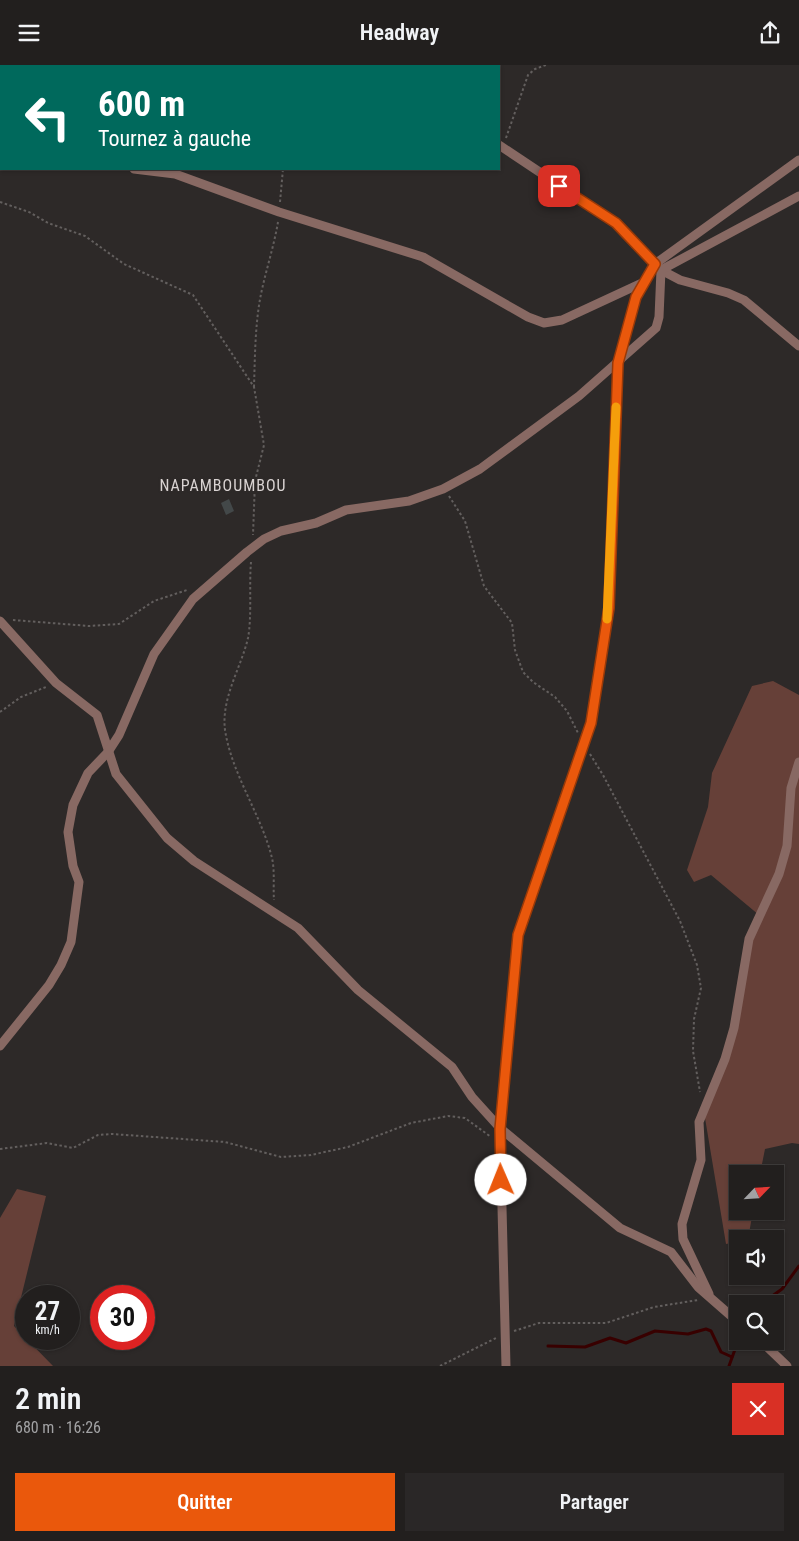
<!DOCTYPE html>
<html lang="fr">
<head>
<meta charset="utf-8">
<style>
  :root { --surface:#221f1e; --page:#2a2727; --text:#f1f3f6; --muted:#a2a2a4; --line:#3f3d3c; --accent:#ea580c }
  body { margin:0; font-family:"Roboto Condensed",sans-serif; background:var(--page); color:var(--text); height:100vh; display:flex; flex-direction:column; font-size:19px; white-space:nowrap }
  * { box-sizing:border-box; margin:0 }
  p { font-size:16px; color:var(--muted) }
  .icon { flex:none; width:28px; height:28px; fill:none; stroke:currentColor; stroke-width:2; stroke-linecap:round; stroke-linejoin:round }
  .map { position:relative; height:1301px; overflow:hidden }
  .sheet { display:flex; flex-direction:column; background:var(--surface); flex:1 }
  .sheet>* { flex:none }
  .top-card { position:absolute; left:0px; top:0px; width:500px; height:105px; box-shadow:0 1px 4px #0004,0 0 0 1px var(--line); background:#00695c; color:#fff; overflow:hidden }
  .needle { width:32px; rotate:65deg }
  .buttons { position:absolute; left:729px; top:1100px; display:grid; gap:10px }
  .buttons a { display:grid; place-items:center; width:55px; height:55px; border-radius:0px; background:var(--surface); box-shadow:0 1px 4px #0004,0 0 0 1px var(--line); font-size:25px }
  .speed { position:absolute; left:15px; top:1220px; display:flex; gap:10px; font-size:25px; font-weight:700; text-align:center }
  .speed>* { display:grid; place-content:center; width:65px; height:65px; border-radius:50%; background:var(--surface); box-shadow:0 1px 4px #0004,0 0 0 1px var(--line); line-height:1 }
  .speed small { font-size:12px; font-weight:400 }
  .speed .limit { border:8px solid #d22; background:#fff; color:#111 }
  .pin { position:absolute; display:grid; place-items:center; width:42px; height:42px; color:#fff; margin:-21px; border-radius:10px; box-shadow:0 2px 8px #0006 }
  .me { position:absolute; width:55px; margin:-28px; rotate:359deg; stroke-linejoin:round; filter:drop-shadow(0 0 4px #0008) }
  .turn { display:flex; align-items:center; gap:18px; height:105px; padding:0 15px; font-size:22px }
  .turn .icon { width:65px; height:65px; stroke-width:2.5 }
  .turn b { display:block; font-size:35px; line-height:42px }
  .round { display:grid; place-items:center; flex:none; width:52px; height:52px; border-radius:0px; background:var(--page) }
  .summary { display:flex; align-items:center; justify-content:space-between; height:85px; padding:0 15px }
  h1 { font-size:30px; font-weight:600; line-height:38px }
  .button { display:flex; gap:10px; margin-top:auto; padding:10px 15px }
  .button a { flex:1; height:58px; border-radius:0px; background:var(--accent); color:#fff; font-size:20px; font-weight:600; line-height:58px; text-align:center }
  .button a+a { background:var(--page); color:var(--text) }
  header { display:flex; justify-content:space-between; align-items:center; height:65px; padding:0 15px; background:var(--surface); font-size:22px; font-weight:600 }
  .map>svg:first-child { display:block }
</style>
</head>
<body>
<header><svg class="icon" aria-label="menu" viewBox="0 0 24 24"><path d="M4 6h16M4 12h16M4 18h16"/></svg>Headway<svg class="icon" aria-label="share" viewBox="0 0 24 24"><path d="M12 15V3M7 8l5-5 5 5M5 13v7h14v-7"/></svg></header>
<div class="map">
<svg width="799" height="1301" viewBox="0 0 799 1301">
  <rect width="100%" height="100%" fill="#2d2928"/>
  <!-- green -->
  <g fill="#664038">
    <polygon points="773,616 799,630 799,1079 792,1078 765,1084 760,1109 738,1109 738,1146 753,1146 748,1174 738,1174 737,1177 726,1179 704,1047 725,994 749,874 759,850 711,810 694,817 687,805 708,742 712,708 752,621"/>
    <polygon points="17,1124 46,1131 14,1261 53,1301 0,1301 0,1153"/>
  </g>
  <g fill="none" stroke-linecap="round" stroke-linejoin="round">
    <!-- stream -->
    <g stroke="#380000" stroke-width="3">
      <polyline points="761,1239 782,1224 799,1201"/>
      <polyline points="548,1281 585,1282 610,1273 626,1278 655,1266 688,1269 706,1264 711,1266 721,1287 732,1292"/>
      <polyline points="729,1301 738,1276"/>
    </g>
  </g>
  <!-- building -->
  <polygon fill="#434849" points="229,434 234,446 226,450 221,438"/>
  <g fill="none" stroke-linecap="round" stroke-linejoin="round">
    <!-- path -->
    <g stroke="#635f5e" stroke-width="2" stroke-dasharray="2.5 2.5" stroke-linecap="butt">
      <polyline points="287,1 287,0"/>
      <polyline points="506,73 528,10 535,4 546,0"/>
      <polyline points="0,137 29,147 48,158 85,171 124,199 193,230 254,322 264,380 255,416 253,470"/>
      <polyline points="280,137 283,104"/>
      <path d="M254,322C255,291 255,259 261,229C266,205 274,181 278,157"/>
      <polyline points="449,431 465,456 484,521 512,558 515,585 523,607 533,617 555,632 567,646 578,668"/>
      <path d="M251,497C249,520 252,552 248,573C241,603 221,633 225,665C232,710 261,749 272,793C275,806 273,822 274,835"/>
      <polyline points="13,555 89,561 119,559 154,536 187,525"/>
      <polyline points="0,647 21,632 46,622"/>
      <polyline points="590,689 603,710 680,856 697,900 701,923 694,954 693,986 700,1027"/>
      <polyline points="0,1084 47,1078 73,1083 98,1070 112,1069 225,1077 281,1092 311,1090 348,1082 411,1058 448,1051 465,1053 491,1072"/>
      <polyline points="514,1266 539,1258 606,1258 654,1242 698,1235"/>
      <polyline points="440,1301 496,1273"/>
    </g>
    <!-- minor -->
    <g stroke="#886963" stroke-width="9">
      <polyline points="387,0 388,1"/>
      <polyline points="499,80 616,158 661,205 680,215 728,228 744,235 799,281"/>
      <polyline points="0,88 1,88"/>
      <polyline points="134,104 175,109 279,147 423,192 528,252 544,258 562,255 644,217"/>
      <polyline points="0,556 56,618 97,650 116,709 167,773 194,796 298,863 358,925 452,1002 472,1032 500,1063 620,1163 671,1187 698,1222 738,1257"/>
      <polyline points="0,981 49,920 61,900 71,877 79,817 73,801 68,767 73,740 88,708 108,687 119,670 154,589 193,534 247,487 264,474 281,466 316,458 346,445 409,436 443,424 480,404 579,331 656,263 659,252 661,205 799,131"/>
      <polyline points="709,1229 683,1174 682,1159 701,1095 699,1057 725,994 734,963 749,874 779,809 787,781 791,723 799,697"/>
      <polyline points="761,1276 787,1301"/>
      <polyline points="506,1301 500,1063 518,870 591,659 609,543 618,298 636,232 655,199 799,95"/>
    </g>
  </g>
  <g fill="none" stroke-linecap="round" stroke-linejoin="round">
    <defs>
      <polyline id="route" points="501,1115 500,1064 518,870 591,658 609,543 618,298 636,232 655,199 616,158 559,121"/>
    </defs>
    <!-- route casing -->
    <use href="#route" stroke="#983908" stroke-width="12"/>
    <!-- route -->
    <use href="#route" stroke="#ea580c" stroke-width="9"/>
    <!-- slow -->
    <polyline stroke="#f59e0b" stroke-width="9" points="607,554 616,342"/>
  </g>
  <g text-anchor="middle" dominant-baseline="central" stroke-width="4.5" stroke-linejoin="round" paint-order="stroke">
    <!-- quarter labels -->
    <g font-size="16" letter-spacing="1" fill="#d9d3d2" stroke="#2d2928">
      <text x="223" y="420">NAPAMBOUMBOU</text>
    </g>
  </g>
</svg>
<div class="buttons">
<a><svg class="needle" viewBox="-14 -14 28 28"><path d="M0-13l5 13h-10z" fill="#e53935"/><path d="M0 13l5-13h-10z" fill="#a2a2a4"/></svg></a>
<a><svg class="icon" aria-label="sound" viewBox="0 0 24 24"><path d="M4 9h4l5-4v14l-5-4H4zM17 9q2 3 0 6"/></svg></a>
<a><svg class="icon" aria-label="search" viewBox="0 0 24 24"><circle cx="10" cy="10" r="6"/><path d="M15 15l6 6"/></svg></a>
</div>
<div class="speed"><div>27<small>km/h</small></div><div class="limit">30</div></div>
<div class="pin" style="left:559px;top:121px;background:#d93025"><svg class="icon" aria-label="arrive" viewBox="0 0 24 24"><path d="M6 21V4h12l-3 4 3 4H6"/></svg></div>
<svg class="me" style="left:501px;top:1115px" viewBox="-20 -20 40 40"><circle r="19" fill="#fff"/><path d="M0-13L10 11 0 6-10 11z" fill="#ea580c"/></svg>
<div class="top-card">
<div class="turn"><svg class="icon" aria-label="left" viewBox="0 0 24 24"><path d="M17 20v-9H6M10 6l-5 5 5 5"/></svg><div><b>600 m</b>Tournez à gauche</div></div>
</div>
</div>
<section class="sheet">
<div class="summary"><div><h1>2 min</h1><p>680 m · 16:26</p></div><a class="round" style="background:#d93025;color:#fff"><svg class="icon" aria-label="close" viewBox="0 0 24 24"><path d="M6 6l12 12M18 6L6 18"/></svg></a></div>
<div class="button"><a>Quitter</a><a>Partager</a></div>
</section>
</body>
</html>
